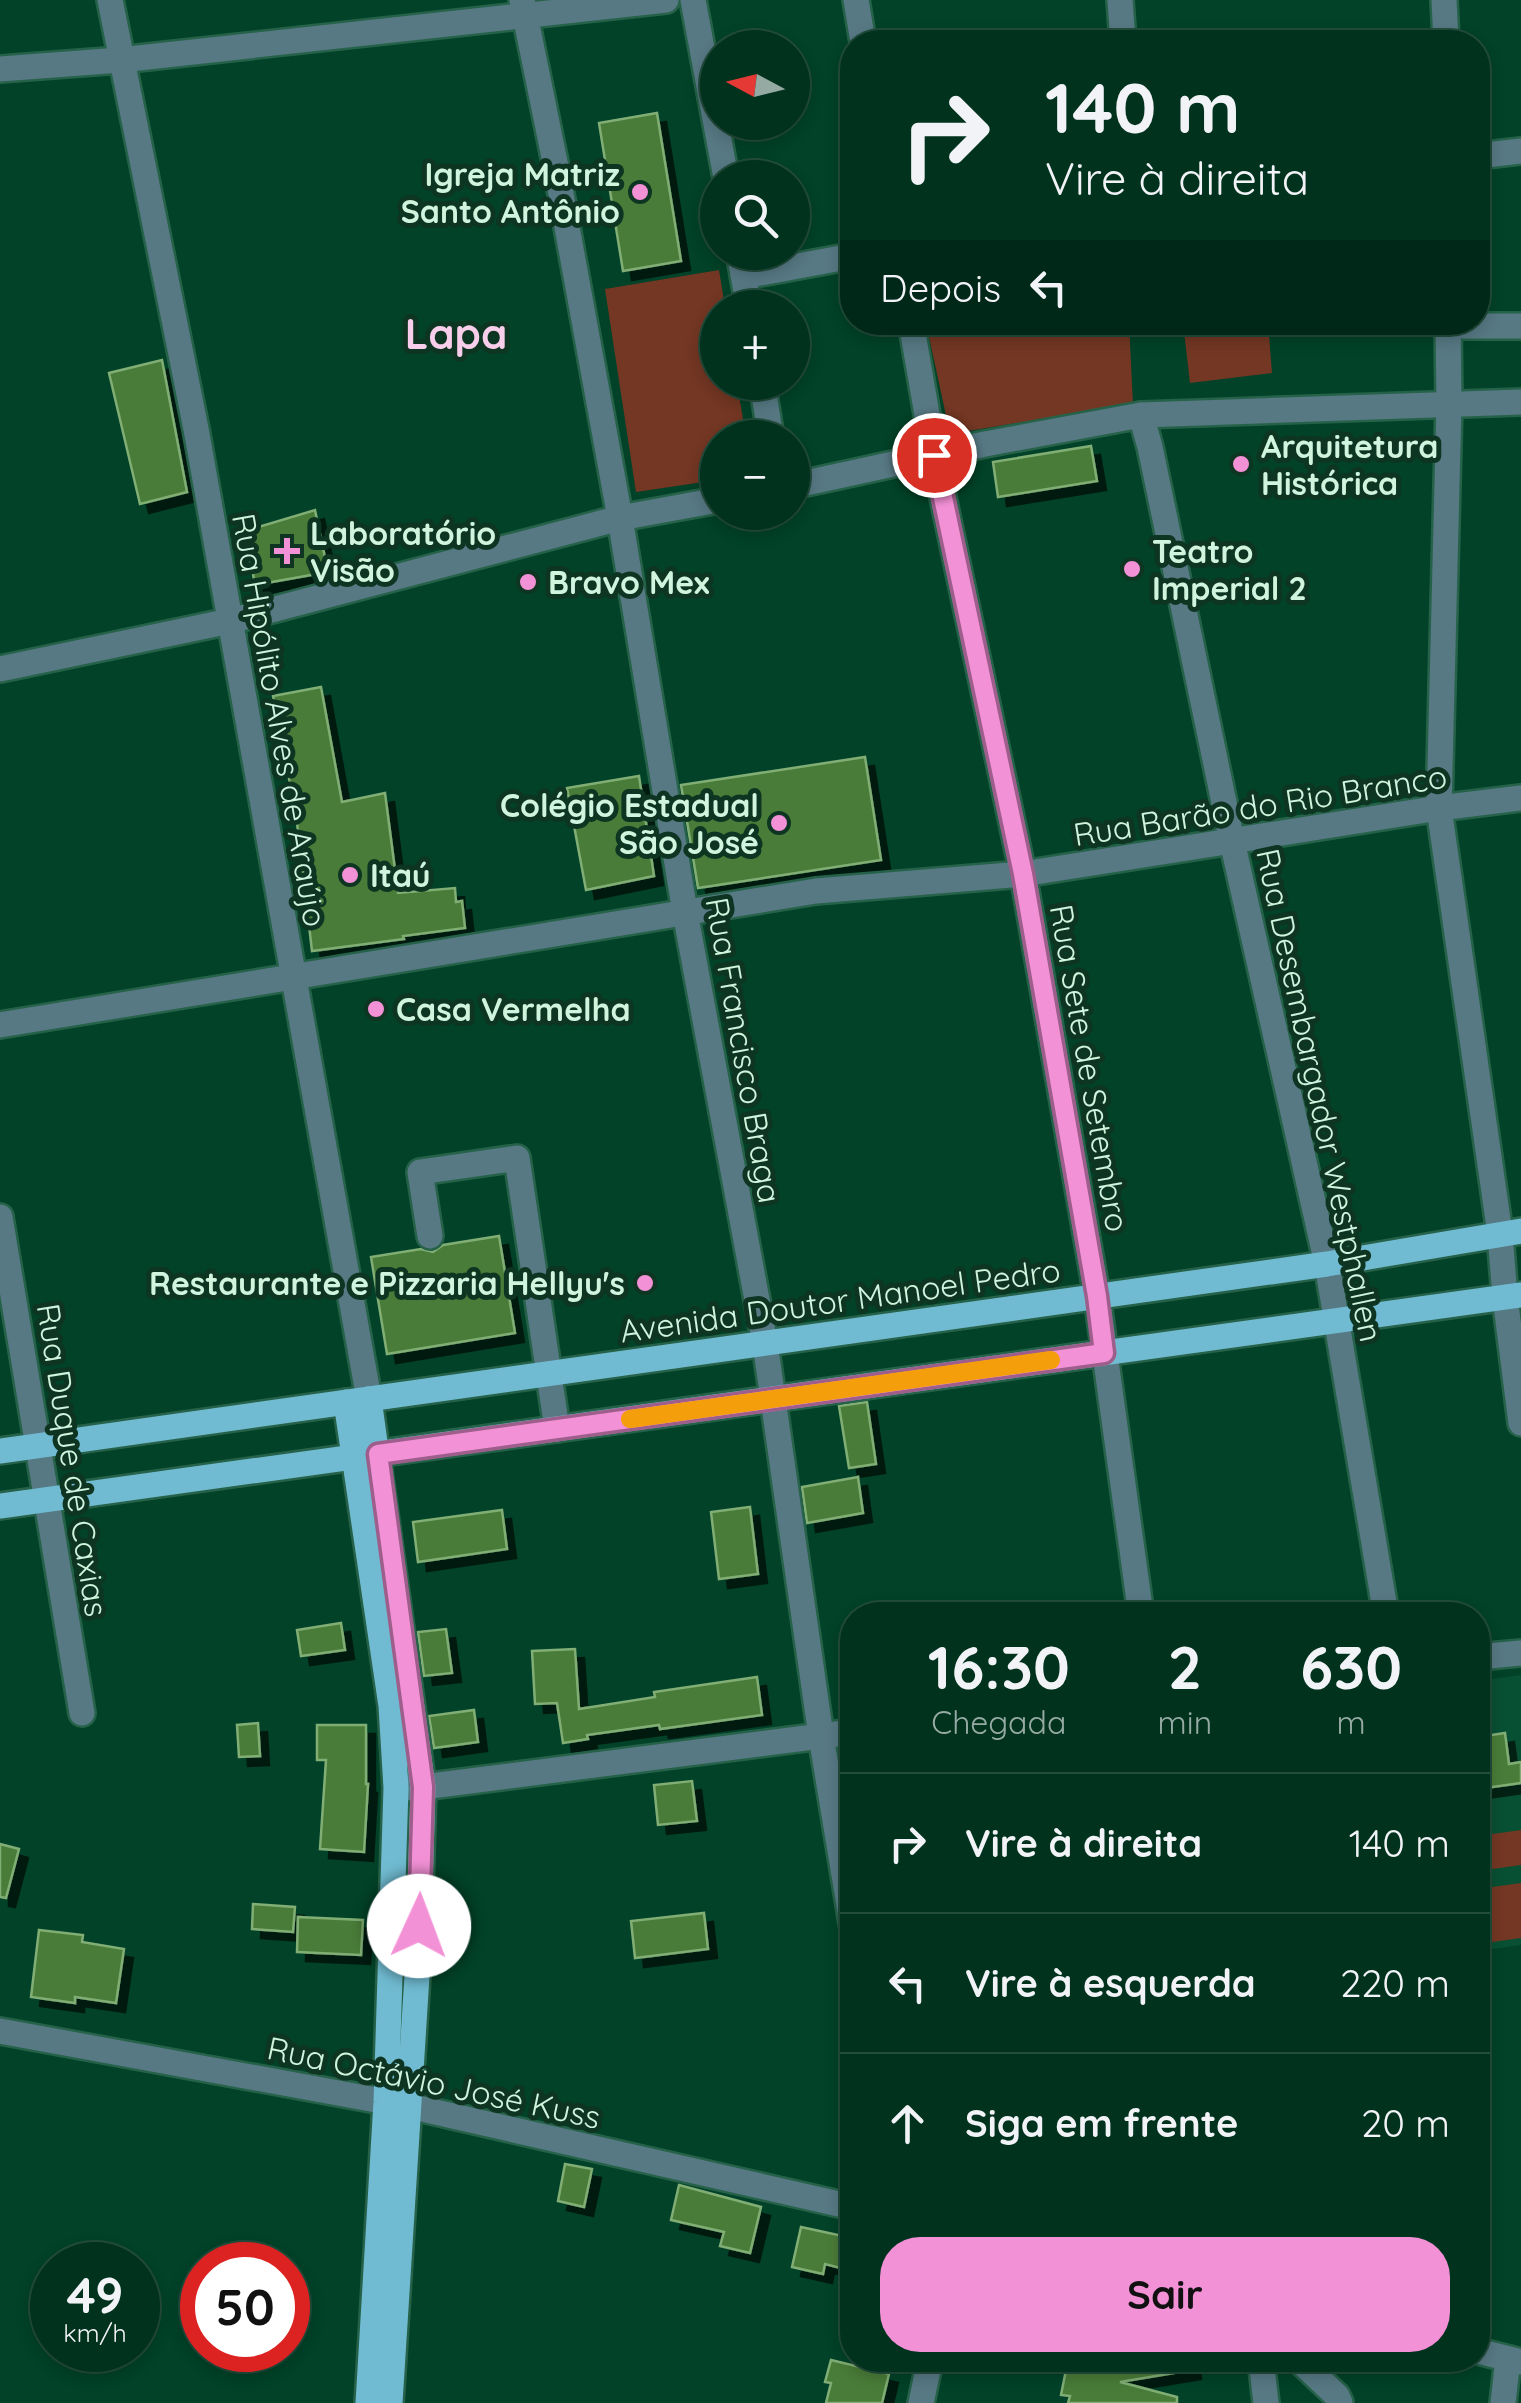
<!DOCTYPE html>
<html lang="pt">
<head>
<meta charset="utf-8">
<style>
  :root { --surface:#01321e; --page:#0f3e2b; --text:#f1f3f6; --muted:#96aaa4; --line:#234d3c; --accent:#f391d6 }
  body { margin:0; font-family:Quicksand,sans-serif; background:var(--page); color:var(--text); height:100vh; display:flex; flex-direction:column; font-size:38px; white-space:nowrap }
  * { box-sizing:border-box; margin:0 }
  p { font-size:32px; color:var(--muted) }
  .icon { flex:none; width:55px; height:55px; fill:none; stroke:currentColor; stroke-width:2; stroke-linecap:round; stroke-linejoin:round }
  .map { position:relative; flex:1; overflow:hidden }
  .panel { position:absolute; left:840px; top:1602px; width:650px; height:770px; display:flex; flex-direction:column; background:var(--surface); border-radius:40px; box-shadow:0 5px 15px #0003,0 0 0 2px var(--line) }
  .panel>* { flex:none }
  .guide { position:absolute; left:840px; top:30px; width:650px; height:305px; border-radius:40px; box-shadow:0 5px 15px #0003,0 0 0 2px var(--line); background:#01321e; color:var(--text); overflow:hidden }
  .needle { width:65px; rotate:277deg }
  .tools { position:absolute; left:700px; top:30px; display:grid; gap:20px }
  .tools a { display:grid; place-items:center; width:110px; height:110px; border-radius:50%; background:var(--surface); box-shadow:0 5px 15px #0003,0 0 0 2px var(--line); font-size:50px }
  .speed { position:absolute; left:30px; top:2242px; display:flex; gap:20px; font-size:50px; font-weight:700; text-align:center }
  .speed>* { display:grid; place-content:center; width:130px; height:130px; border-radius:50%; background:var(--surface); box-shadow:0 5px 15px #0003,0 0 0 2px var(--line); line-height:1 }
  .speed small { font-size:25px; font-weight:400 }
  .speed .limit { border:15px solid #d22; background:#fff; color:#111 }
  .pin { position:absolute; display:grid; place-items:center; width:85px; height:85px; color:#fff; margin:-42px; border:5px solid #fff; border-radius:50%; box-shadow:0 2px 10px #0007 }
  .me { position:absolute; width:110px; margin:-55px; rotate:2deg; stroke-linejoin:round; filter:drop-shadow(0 0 8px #0008) }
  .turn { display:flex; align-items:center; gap:35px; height:210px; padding:0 40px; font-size:45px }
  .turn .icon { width:130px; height:130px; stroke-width:2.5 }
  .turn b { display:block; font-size:70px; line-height:85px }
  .then { display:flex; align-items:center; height:95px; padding:0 40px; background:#0003; gap:20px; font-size:38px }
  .eta { display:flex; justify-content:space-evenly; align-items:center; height:170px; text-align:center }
  .eta b { font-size:60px; font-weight:700; line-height:70px }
  .primary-button { display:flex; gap:20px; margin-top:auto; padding:20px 40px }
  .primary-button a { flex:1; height:115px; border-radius:40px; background:var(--accent); color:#111; font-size:40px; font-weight:700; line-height:115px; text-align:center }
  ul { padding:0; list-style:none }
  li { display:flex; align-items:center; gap:30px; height:140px; padding:0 40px; border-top:2px solid var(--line) }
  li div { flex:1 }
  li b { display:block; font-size:38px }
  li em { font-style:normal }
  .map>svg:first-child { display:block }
</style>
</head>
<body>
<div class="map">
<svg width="1521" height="2403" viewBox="0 0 1521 2403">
  <defs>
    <filter id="shadow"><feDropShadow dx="9" dy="9" stdDeviation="0" flood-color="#0009"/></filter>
  </defs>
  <rect width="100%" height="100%" fill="#014228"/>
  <!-- built -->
  <polygon fill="#085033" points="1521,1675 1521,1945 1478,1951 1478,1681"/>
  <!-- green -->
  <g fill="#733723">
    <polygon points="719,270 725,307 718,308 718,382 737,383 746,437 718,438 717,480 636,492 605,289"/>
    <polygon points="926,323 1129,323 1133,404 950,434"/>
    <polygon points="1183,323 1268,323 1272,373 1190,383"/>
    <polygon points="1521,1830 1521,1865 1478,1871 1478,1836"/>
    <polygon points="1521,1883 1521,1938 1478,1944 1478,1889"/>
  </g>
  <!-- building -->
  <g fill="#497c39" stroke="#81ae75" stroke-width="2.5" filter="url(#shadow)">
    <polygon points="657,113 681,261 623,271 599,123"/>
    <polygon points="162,360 187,492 140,504 109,373"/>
    <polygon points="1091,446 1097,481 998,497 993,462"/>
    <polygon points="315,510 328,572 255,585 245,531"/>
    <polygon points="321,687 342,802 385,793 398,893 455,888 456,902 462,901 465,928 403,936 404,939 312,951 293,789 291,789 273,696"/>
    <polygon points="865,757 881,860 698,888 681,785"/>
    <polygon points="639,776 654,876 586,890 567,788"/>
    <polygon points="499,1236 515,1333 387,1354 371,1257 421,1249 433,1252 443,1245"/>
    <polygon points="867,1402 876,1464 849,1468 839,1406"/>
    <polygon points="858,1477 863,1513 807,1523 802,1487"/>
    <polygon points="750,1507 758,1574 719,1579 711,1512"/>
    <polygon points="502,1510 507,1549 418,1562 413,1522"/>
    <polygon points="341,1623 345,1650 301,1656 297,1630"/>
    <polygon points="446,1629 452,1673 424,1676 418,1632"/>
    <polygon points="575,1649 579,1709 655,1697 654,1692 757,1677 762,1715 660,1729 659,1725 587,1735 588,1739 563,1743 557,1703 535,1704 532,1651"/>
    <polygon points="474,1710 478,1742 434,1748 429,1716"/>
    <polygon points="258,1723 260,1756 239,1757 237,1725"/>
    <polygon points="317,1725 366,1725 366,1784 368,1784 364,1852 320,1849 326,1760 317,1760"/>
    <polygon points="1505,1733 1509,1764 1521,1762 1521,1783 1478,1789 1478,1737"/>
    <polygon points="692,1781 697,1821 658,1825 654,1785"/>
    <polygon points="0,1844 19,1849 6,1898 0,1897"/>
    <polygon points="253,1904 295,1907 293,1932 252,1929"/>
    <polygon points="704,1913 708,1949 635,1958 631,1921"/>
    <polygon points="298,1917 363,1920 361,1955 297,1952"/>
    <polygon points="39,1930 83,1935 82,1942 124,1949 116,2003 75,1997 75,2003 31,1997"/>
    <polygon points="565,2164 592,2169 584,2207 558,2201"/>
    <polygon points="679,2185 761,2207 750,2253 720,2246 724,2232 671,2220"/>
    <polygon points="801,2227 852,2238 852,2271 825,2264 823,2274 792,2267"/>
    <polygon points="831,2360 889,2374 882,2403 826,2403 831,2383 825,2382"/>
    <polygon points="1068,2360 1191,2360 1192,2370 1120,2382 1177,2397 1177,2403 1068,2403 1070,2396 1061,2395"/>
  </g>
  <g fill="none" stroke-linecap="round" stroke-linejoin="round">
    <defs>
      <g id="minor">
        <polyline points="110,0 196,429 369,1399"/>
        <polyline points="522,0 557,172 620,518 685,912 765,1343 821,1736 852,1923"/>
        <polyline points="693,0 726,178"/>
        <polyline points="856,0 863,42"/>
        <polyline points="1120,0 1123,42"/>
        <polyline points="1444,0 1446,42"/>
        <polyline points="0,69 120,60 666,0"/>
        <polyline points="1478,156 1521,151"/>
        <polyline points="739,252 749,308"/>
        <polyline points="744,276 852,256"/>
        <polyline points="911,322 934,455 1023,874 1097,1296 1141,1615"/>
        <polyline points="1448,322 1449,404 1439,808 1500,1234 1505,1297 1521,1423"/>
        <polyline points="1448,326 1521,326"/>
        <polyline points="762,382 771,438"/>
        <polyline points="1141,415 1150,447 1232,841 1327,1264 1386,1615"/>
        <polyline points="792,486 985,444 1141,415 1521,402"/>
        <polyline points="0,669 230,621 620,518 718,500"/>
        <polyline points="0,1025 816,891 1023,874 1439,808 1521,798"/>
        <polyline points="0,1217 82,1713"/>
        <polyline points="430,1236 420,1172 517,1158 557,1429"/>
        <polyline points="1478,1657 1521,1653"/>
        <polyline points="401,1788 423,1787 852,1732"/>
        <polyline points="0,2031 409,2106 852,2207"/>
        <polyline points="1478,2351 1521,2362"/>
        <polyline points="1261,2360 1266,2403"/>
        <polyline points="1299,2360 1337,2396 1340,2403"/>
        <polyline points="921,2403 930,2360"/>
        <polyline points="1503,2403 1508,2359"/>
      </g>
      <g id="major">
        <polyline points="369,1399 423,1787 418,1960 390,2403"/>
        <polyline points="346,1402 391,1706 396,1788 386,2102 368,2403"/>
        <polyline points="0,1451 1327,1264 1521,1231"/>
        <polyline points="0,1506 1521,1295"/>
      </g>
    </defs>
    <!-- minor casing -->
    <use href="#minor" stroke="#266249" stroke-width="30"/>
    <!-- major casing -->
    <use href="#major" stroke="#266249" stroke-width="30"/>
    <!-- minor -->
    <use href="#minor" stroke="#577984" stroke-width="25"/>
    <!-- major -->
    <use href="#major" stroke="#70bbd1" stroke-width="25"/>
  </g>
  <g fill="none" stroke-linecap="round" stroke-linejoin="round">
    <defs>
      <polyline id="route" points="419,1926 423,1787 378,1454 1104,1353 1097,1296 1023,874 934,455"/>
    </defs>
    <!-- route casing -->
    <use href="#route" stroke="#9e5e8b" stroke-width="25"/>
    <!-- route -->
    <use href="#route" stroke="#f391d6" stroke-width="18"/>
    <!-- slow -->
    <polyline stroke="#f59e0b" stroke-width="18" points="630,1419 1051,1360"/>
  </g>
  <!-- markers -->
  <g fill="#f391d6" stroke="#0d3522" stroke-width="4">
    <circle cx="640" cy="192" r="10"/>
    <circle cx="1241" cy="464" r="10"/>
    <path d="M282 536h10v10h10v10h-10v10h-10v-10h-10v-10h10z"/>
    <circle cx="1132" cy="569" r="10"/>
    <circle cx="528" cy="582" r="10"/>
    <circle cx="779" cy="823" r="10"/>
    <circle cx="350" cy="875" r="10"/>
    <circle cx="376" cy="1009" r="10"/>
    <circle cx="645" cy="1283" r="10"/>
  </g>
  <g text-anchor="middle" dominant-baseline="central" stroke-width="10" stroke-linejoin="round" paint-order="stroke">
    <!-- poi labels -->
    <g font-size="32" font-weight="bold" fill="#d0f4de" stroke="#0d3522" text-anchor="start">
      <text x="620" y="174" text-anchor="end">Igreja Matriz<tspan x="620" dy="37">Santo Antônio</tspan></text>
      <text x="1261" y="446">Arquitetura<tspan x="1261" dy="37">Histórica</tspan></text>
      <text x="310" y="533">Laboratório<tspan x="310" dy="37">Visão</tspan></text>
      <text x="1152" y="551">Teatro<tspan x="1152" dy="37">Imperial 2</tspan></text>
      <text x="548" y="582">Bravo Mex</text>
      <text x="759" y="805" text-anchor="end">Colégio Estadual<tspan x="759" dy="37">São José</tspan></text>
      <text x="370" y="875">Itaú</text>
      <text x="396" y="1009">Casa Vermelha</text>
      <text x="625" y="1283" text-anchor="end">Restaurante e Pizzaria Hellyu's</text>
    </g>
    <!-- street labels -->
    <g font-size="32" fill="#d0f4de" stroke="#0d3522">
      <text transform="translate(280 720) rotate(80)">Rua Hipólito Alves de Araújo</text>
      <text transform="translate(1260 805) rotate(-9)">Rua Barão do Rio Branco</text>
      <text transform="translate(744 1050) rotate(80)">Rua Francisco Braga</text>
      <text transform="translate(1090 1068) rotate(80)">Rua Sete de Setembro</text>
      <text transform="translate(1320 1095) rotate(78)">Rua Desembargador Westphallen</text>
      <text transform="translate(840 1300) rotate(-8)">Avenida Doutor Manoel Pedro</text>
      <text transform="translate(73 1460) rotate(81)">Rua Duque de Caxias</text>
      <text transform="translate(434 2082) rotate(12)">Rua Octávio José Kuss</text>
    </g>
    <!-- district labels -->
    <g font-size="42" font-weight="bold" fill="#f8ceea" stroke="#0d3522">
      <text x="456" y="333">Lapa</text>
    </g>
  </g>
</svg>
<div class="tools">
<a><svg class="needle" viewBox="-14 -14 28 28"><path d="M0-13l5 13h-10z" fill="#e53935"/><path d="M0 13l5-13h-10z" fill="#96aaa4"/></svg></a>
<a><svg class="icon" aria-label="search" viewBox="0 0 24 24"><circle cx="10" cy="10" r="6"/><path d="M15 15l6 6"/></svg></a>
<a>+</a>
<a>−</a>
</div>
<div class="speed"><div>49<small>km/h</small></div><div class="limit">50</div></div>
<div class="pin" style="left:934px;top:455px;background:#d93025"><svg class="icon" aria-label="arrive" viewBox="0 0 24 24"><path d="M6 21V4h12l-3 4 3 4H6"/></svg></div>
<svg class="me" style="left:419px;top:1926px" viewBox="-20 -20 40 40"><circle r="19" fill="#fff"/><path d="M0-13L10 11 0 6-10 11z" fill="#f391d6"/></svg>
<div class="guide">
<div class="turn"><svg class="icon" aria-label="right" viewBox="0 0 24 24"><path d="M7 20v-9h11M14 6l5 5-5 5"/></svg><div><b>140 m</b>Vire à direita</div></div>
<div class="then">Depois<svg class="icon" aria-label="left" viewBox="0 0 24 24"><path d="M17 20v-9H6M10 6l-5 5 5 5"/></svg></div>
</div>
<section class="panel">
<div class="eta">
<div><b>16:30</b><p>Chegada</p></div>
<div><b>2</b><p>min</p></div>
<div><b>630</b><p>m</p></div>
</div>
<ul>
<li><svg class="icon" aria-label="right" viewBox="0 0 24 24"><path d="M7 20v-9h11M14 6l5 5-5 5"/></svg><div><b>Vire à direita</b></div><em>140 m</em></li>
<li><svg class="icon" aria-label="left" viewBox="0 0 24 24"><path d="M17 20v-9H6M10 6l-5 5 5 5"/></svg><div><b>Vire à esquerda</b></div><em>220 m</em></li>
<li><svg class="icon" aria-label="ahead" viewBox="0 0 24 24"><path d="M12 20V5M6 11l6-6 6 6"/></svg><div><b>Siga em frente</b></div><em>20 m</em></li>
</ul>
<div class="primary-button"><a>Sair</a></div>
</section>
</div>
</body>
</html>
